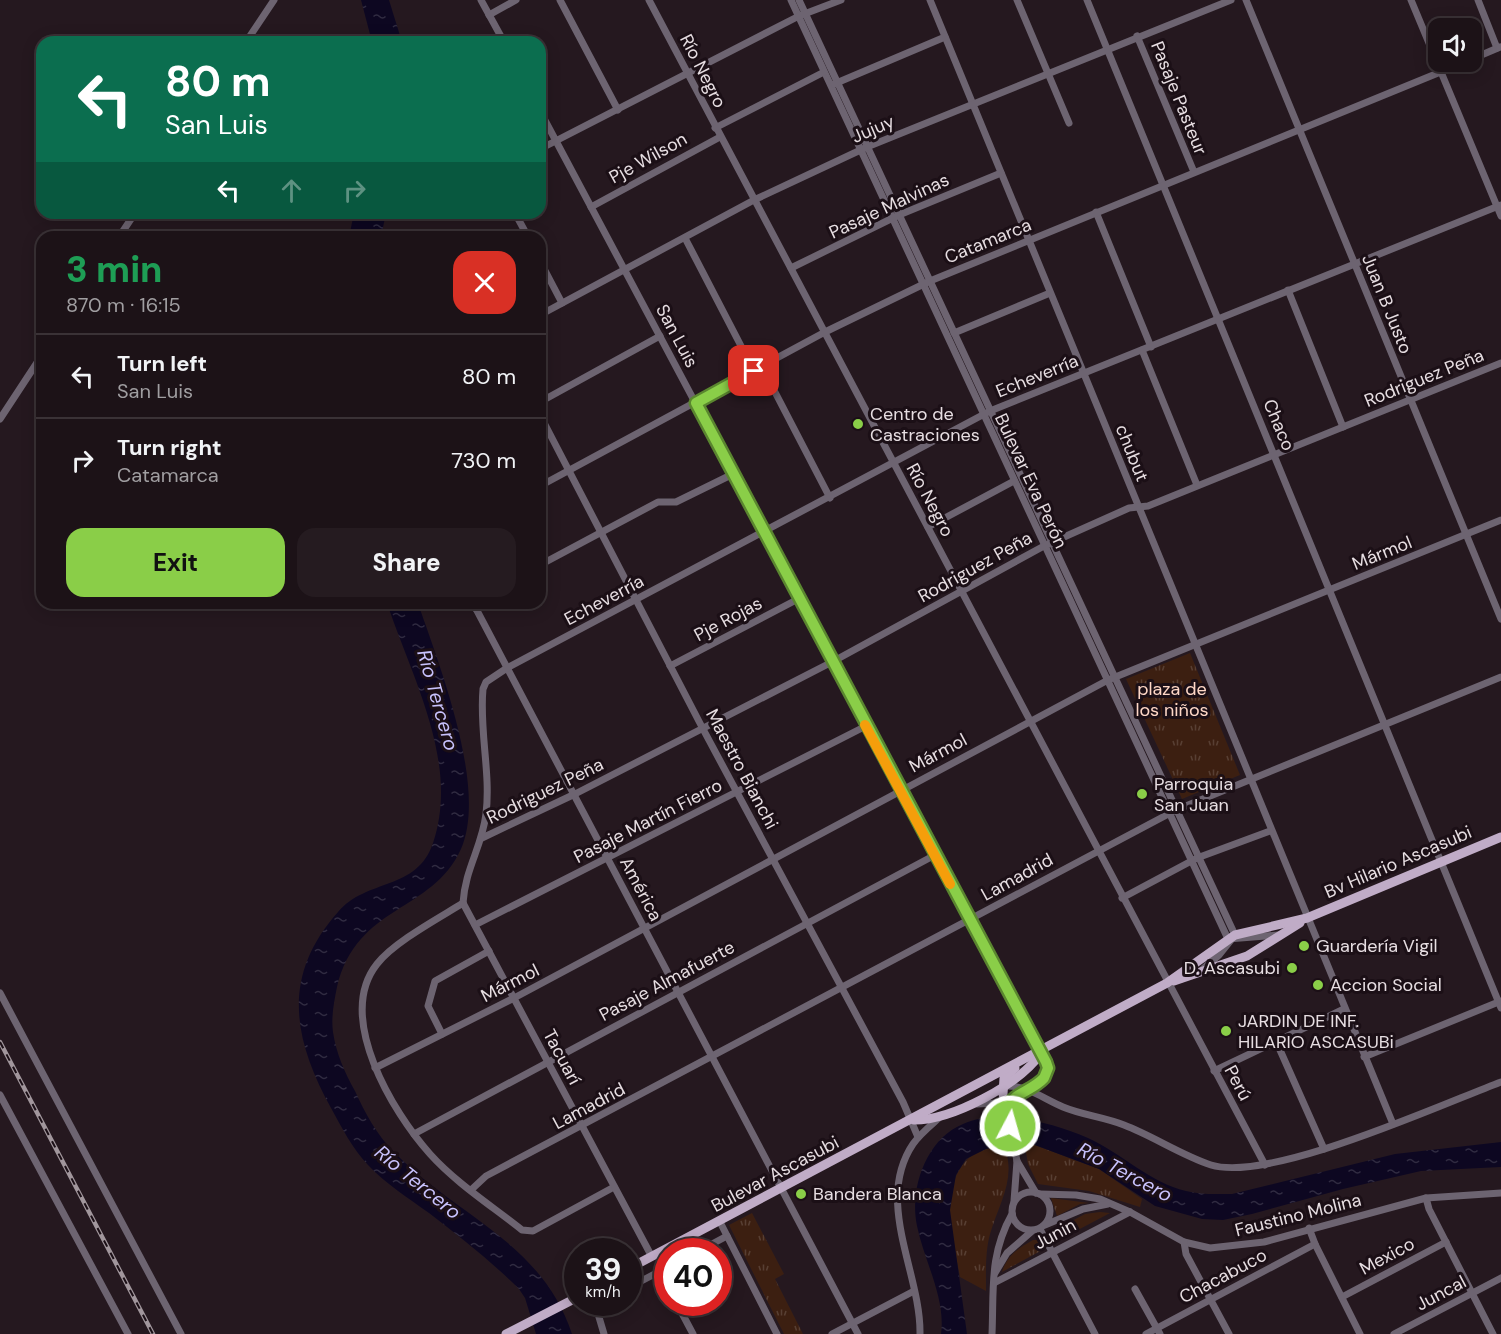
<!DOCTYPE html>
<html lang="en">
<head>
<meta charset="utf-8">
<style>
  :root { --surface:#1c1217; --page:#251b20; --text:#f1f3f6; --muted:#a09ea1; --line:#3a3236; --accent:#8ace48 }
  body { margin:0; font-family:"DM Sans",sans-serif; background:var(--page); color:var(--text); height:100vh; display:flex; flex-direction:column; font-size:22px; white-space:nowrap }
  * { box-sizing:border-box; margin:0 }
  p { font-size:20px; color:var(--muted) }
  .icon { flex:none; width:33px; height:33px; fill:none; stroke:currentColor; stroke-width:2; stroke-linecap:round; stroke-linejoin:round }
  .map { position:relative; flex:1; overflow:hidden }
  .sheet { position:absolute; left:36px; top:231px; width:510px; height:378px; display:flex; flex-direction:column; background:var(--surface); border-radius:18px; box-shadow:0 3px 15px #0003,0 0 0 2px var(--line) }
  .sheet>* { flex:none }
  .top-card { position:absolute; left:36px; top:36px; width:510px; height:183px; border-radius:18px; box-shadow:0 3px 15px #0003,0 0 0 2px var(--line); background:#0b6e4f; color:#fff; overflow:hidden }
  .buttons { position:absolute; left:1428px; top:18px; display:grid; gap:12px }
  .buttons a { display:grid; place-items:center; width:54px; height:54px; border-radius:12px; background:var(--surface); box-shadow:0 3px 15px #0003,0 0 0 2px var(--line); font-size:30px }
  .speed { position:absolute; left:564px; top:1238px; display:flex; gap:12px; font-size:30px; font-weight:700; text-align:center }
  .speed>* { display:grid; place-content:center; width:78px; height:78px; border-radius:50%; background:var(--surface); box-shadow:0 3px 15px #0003,0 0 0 2px var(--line); line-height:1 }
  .speed small { font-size:15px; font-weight:400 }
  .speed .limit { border:9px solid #d22; background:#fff; color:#111 }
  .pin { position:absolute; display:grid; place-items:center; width:51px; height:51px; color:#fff; margin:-26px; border-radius:12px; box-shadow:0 3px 9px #0006 }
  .me { position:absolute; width:66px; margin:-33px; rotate:6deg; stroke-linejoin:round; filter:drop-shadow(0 0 4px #0008) }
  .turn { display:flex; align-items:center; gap:21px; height:126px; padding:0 30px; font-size:27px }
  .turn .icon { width:78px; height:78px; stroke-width:2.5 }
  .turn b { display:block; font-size:42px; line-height:51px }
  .lanes { display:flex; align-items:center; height:57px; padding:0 30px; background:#0003; justify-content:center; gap:30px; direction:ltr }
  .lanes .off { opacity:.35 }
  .round { display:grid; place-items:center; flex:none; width:63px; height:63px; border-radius:18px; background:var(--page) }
  .overview { display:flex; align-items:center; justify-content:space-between; height:102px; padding:0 30px }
  h1 { font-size:36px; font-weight:800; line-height:45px; color:#1e9e55 }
  .cta { display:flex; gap:12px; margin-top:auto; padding:12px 30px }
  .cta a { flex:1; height:69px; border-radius:18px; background:var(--accent); color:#111; font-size:24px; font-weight:800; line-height:69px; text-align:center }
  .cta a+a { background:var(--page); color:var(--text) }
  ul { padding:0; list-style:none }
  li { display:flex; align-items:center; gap:18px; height:84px; padding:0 30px; border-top:2px solid var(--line) }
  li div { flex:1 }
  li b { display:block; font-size:22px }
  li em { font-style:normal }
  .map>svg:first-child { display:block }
</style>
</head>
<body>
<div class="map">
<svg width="1501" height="1334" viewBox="0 0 1501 1334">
  <defs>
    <pattern id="grass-tufts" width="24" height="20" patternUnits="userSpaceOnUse" patternTransform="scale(1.5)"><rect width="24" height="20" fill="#3c1f11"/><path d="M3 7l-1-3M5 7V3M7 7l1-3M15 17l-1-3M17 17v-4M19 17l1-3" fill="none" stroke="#583f33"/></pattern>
    <pattern id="water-ripples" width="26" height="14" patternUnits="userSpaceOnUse" patternTransform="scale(1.5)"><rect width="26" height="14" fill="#0d0721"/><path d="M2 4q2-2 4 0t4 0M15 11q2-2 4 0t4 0" fill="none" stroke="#302b41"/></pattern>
  </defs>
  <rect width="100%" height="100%" fill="#25181f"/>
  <!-- grass -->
  <g fill="url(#grass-tufts)">
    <polygon points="1190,653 1240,775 1182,799 1126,679"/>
    <polygon points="1024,1141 1099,1169 1142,1199 1140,1207 1089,1191 1038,1184 1028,1164"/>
    <path d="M1003,1144C1018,1176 999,1203 990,1234C985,1252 986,1273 986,1291L960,1277C954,1242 938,1191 966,1161C974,1151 991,1147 1003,1144Z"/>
    <polygon points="1051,1198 1089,1203 1080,1204 1057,1216"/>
    <polygon points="1100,1212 1110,1213 1057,1241 1051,1232 1085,1214"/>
    <polygon points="752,1213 784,1274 775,1279 803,1334 784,1334 729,1225"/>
    <path d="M1033,1240H1041L1046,1248L1002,1272C1007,1255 1019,1248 1033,1240Z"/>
  </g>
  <!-- water -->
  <g fill="url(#water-ripples)">
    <polygon points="361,0 389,0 402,42 372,42"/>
    <polygon points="354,213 386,213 381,237 349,237"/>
    <path d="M387,603H418C439,665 488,788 461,849C432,913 357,904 337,987C334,1002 331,1017 333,1032C336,1053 345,1073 355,1091C365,1113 377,1135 394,1152C456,1216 542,1242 572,1334H536L525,1298L519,1289C491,1261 460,1237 429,1213C408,1198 386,1184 368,1165C352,1148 342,1128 331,1108C293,1039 281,976 338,912C367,878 417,891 433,843C460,763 412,678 387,603Z"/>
    <path d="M999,1115C1031,1119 1059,1125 1088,1138C1121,1153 1151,1183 1186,1191C1201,1195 1216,1194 1232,1194L1395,1154L1501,1142V1167L1421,1171L1343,1189L1252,1214L1223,1220L1202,1219L1155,1206L1099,1169L1024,1141L986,1149L966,1159L956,1175L950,1210L967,1334H941C946,1298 924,1261 917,1226C909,1189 926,1139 963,1124C974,1119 987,1117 999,1115Z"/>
  </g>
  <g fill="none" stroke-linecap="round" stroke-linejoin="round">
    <!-- minor -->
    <g stroke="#6d6471" stroke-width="7">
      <polyline points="481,0 504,42"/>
      <polyline points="560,0 618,110"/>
      <polyline points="649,0 1265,1165"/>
      <polyline points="791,0 1228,939 1278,935"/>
      <polyline points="799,0 1235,935 1219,955 1203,969"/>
      <polyline points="930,0 1393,1124"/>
      <polyline points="1017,0 1069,123"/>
      <polyline points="1087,0 1501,1008"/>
      <polyline points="1246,0 1501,619"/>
      <polyline points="1411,0 1501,216"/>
      <polyline points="1478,0 1497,48"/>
      <polyline points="489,15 516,0"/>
      <polyline points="1137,36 1194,172"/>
      <polyline points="246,42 274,0"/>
      <polyline points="1472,59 1500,47"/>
      <polyline points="834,84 945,37"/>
      <polyline points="540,111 1046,1062 1047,1074 1044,1078 1015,1096 1006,1108"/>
      <polyline points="715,128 824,72"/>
      <polyline points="540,149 799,16 841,0"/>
      <polyline points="591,207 720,137"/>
      <polyline points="1096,212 1151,347"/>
      <polyline points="515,213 528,237"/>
      <polyline points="119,237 135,213"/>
      <polyline points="685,238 754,371"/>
      <polyline points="540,261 562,303"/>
      <polyline points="791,268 899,215 1001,173"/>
      <polyline points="1288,290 1343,427"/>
      <polyline points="540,315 754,200 867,147 1231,0"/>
      <polyline points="954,333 1050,293"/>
      <polyline points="1142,350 1197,485"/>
      <polyline points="762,367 830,498"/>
      <polyline points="540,402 660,336"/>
      <polyline points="540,415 703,729 903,1102 918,1137"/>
      <polyline points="0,419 42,355"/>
      <polyline points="540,486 825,332 930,281 1465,62"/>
      <polyline points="928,527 1014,481"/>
      <polyline points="540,565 658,502 676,502 733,474"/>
      <polyline points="473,603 858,1334"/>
      <polyline points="476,609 486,603"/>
      <polyline points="670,666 800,598"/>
      <polyline points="482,838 575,794 832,662 1044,546 1129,508 1148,506 1501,363"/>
      <polyline points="1122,898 1197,858 1270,831"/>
      <path d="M463,903C465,869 482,847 486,814C491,773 479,730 483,689L486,682L507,668L990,411L1501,205"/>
      <path d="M463,903C439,918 394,942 377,964C335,1017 393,1113 430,1154C456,1183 492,1206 522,1230L533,1231L614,1187"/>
      <polyline points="463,903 652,1257"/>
      <polyline points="475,925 866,726"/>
      <polyline points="0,993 181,1334"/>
      <polyline points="442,1034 428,1006 435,981 489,951"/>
      <polyline points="1276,1041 1324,1149"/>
      <polyline points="1364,1057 1501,1001"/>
      <polyline points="375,1068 514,998 1108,680 1501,520"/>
      <polyline points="1214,1071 1344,1009"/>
      <path d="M1004,1086C1027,1085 1042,1098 1063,1107C1082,1115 1104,1117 1124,1125C1153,1136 1181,1155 1211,1165C1269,1183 1440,1105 1501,1082"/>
      <polyline points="0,1095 128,1334"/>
      <polyline points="977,1104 997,1103 1006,1108"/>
      <polyline points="1006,1108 1017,1161 1014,1201"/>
      <polyline points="414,1134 935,855"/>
      <polyline points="1017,1161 1036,1193"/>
      <polyline points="471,1190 486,1176 1176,810 1501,677"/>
      <circle cx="1031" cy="1211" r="19"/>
      <polyline points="1040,1194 1076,1195 1100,1199 1130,1212 1184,1242 1210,1248 1264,1242 1426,1198 1501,1193"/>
      <polyline points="1426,1198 1429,1209 1493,1334"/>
      <polyline points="720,1222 777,1334"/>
      <polyline points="1045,1225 1083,1209 1108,1204"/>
      <polyline points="1309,1228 1315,1244 1360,1334"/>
      <polyline points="1040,1229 1095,1334"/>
      <polyline points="1184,1242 1186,1254 1229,1334"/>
      <polyline points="699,1251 727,1236"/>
      <polyline points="660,1271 668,1285"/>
      <polyline points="995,1273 1007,1253 1032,1231"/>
      <polyline points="994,1283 1130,1212"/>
      <polyline points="628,1288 668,1267"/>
      <polyline points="1135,1289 1160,1334"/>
      <polyline points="1342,1297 1446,1242"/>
      <polyline points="601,1302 596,1307 604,1334"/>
      <polyline points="676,1302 693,1334"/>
      <polyline points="832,1334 914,1291"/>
      <path d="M920,1334C921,1273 874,1202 913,1144C920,1134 930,1126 939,1118"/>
      <path d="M992,1334C994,1289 989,1255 1012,1214"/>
      <polyline points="1146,1334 1315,1244"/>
      <polyline points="1394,1334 1501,1278"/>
    </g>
    <!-- major -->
    <g stroke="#c0acc7" stroke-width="9">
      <polyline points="1174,981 1247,956 1300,923"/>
      <polyline points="1006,1108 1003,1094 1004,1078 1015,1068"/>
      <path d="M914,1120C952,1120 1019,1085 1041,1053"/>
      <polyline points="628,1269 1167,983 1235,935 1307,918 1501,837"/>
      <polyline points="506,1334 578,1297"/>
    </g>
    <defs>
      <polyline id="rail" points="0,1042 153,1334"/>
    </defs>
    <!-- rail casing -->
    <use href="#rail" stroke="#a1969c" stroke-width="4.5"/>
    <!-- rail -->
    <use href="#rail" stroke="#1b0f16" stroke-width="2" stroke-dasharray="7" stroke-linecap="butt"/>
  </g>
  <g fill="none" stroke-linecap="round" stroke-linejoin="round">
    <defs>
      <path id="route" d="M754,371L696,403L1046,1062L1048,1068L1044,1078C1032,1091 1015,1092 1006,1108L1010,1126"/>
    </defs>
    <!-- route casing -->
    <use href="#route" stroke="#5a862f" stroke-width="15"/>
    <!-- route -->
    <use href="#route" stroke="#8ace48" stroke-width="10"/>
    <!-- slow -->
    <polyline stroke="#f59e0b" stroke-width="10" points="865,725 950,884"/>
  </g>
  <!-- markers -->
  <g fill="#8ace48" stroke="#1b0f16" stroke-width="2">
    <circle cx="858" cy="424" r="6"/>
    <circle cx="1142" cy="794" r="6"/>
    <circle cx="1304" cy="946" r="6"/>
    <circle cx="1292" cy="968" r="6"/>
    <circle cx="1318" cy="985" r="6"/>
    <circle cx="1226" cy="1031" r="6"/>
    <circle cx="801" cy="1194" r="6"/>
  </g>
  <g text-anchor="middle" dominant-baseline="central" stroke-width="6" stroke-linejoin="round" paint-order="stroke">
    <!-- street labels -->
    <g font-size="18" fill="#e7dee2" stroke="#1b0f16">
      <text transform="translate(703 71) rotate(63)">Río Negro</text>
      <text transform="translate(1179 98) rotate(68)">Pasaje Pasteur</text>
      <text transform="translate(873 129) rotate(-23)">Jujuy</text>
      <text transform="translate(648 158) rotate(-29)">Pje Wilson</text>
      <text transform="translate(889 206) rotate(-25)">Pasaje Malvinas</text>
      <text transform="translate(988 241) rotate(-22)">Catamarca</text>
      <text transform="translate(1387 304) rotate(68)">Juan B Justo</text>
      <text transform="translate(677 336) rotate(62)">San Luis</text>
      <text transform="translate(1037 376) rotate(-22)">Echeverría</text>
      <text transform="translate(1424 378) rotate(-22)">Rodriguez Peña</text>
      <text transform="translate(1279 425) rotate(67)">Chaco</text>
      <text transform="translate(1132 453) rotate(68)">chubut</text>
      <text transform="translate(1031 481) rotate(65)">Bulevar Eva Perón</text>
      <text transform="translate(930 500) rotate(62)">Río Negro</text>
      <text transform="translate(1382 553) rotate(-22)">Mármol</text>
      <text transform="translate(975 567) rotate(-29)">Rodriguez Peña</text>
      <text transform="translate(604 600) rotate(-28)">Echeverría</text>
      <text transform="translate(728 619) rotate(-28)">Pje Rojas</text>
      <text transform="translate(938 753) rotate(-28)">Mármol</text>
      <text transform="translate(742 769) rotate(62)">Maestro Bianchi</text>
      <text transform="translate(545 791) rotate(-26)">Rodriguez Peña</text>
      <text transform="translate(648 821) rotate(-27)">Pasaje Martín Fierro</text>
      <text transform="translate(1398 862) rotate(-23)">Bv Hilario Ascasubi</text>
      <text transform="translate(1017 877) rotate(-29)">Lamadrid</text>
      <text transform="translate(641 889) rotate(62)">América</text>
      <text transform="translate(667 981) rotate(-28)">Pasaje Almafuerte</text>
      <text transform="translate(510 983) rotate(-27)">Mármol</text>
      <text transform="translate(562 1057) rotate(62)">Tacuarí</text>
      <text transform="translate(1238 1083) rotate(62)">Perú</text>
      <text transform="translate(589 1106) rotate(-28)">Lamadrid</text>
      <text transform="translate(775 1174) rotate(-28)">Bulevar Ascasubi</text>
      <text transform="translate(1298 1215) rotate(-14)">Faustino Molina</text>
      <text transform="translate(1055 1234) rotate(-28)">Junin</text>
      <text transform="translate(1387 1256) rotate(-28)">Mexico</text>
      <text transform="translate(1223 1276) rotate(-28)">Chacabuco</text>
      <text transform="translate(1441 1293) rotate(-28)">Juncal</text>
    </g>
    <!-- poi labels -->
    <g font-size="18" fill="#e7dee2" stroke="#1b0f16" text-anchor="start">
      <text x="870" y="414">Centro de<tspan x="870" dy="21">Castraciones</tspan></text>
      <text x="1154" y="784">Parroquia<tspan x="1154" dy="21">San Juan</tspan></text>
      <text x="1316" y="946">Guardería Vigil</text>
      <text x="1280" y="968" text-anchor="end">D. Ascasubi</text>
      <text x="1330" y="985">Accion Social</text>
      <text x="1238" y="1021">JARDIN DE INF.<tspan x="1238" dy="21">HILARIO ASCASUBi</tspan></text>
      <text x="813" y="1194">Bandera Blanca</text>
    </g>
    <!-- park labels -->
    <g font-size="18" fill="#fed7c6" stroke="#1b0f16">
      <text x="1172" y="689">plaza de<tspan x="1172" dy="21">los niños</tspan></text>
    </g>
    <!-- water labels -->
    <g font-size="20" font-style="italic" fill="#c8c2fd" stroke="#1b0f16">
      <text transform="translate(438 700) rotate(74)">Río Tercero</text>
      <text transform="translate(1125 1172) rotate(28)">Río Tercero</text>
      <text transform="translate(418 1182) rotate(39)">Río Tercero</text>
    </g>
  </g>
</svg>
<div class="buttons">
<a><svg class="icon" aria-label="sound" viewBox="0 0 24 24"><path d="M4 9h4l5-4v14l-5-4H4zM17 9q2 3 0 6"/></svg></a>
</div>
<div class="speed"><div>39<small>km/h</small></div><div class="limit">40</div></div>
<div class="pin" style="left:754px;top:371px;background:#d93025"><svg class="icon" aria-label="arrive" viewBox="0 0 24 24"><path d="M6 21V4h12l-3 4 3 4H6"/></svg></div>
<svg class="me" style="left:1010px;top:1126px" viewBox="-20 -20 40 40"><circle r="17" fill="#8ace48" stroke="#fff" stroke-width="3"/><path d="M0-11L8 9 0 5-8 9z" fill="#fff"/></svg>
<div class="top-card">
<div class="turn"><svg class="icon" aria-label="left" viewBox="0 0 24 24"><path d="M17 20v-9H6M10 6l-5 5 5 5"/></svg><div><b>80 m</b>San Luis</div></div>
<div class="lanes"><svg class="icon" aria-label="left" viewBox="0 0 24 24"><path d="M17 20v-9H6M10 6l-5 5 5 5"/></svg><svg class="icon off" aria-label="ahead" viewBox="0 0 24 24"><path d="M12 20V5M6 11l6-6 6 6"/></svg><svg class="icon off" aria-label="right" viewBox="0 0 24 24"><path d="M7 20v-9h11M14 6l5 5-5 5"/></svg></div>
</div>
<section class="sheet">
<div class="overview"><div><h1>3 min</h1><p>870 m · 16:15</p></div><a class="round" style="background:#d93025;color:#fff"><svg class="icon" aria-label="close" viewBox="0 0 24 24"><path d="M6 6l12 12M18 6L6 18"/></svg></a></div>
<ul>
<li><svg class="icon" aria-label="left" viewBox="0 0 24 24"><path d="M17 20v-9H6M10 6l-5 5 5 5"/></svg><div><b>Turn left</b><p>San Luis</p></div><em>80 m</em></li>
<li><svg class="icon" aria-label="right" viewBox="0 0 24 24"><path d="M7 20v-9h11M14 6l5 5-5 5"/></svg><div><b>Turn right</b><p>Catamarca</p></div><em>730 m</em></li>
</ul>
<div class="cta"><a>Exit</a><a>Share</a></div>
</section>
</div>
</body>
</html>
